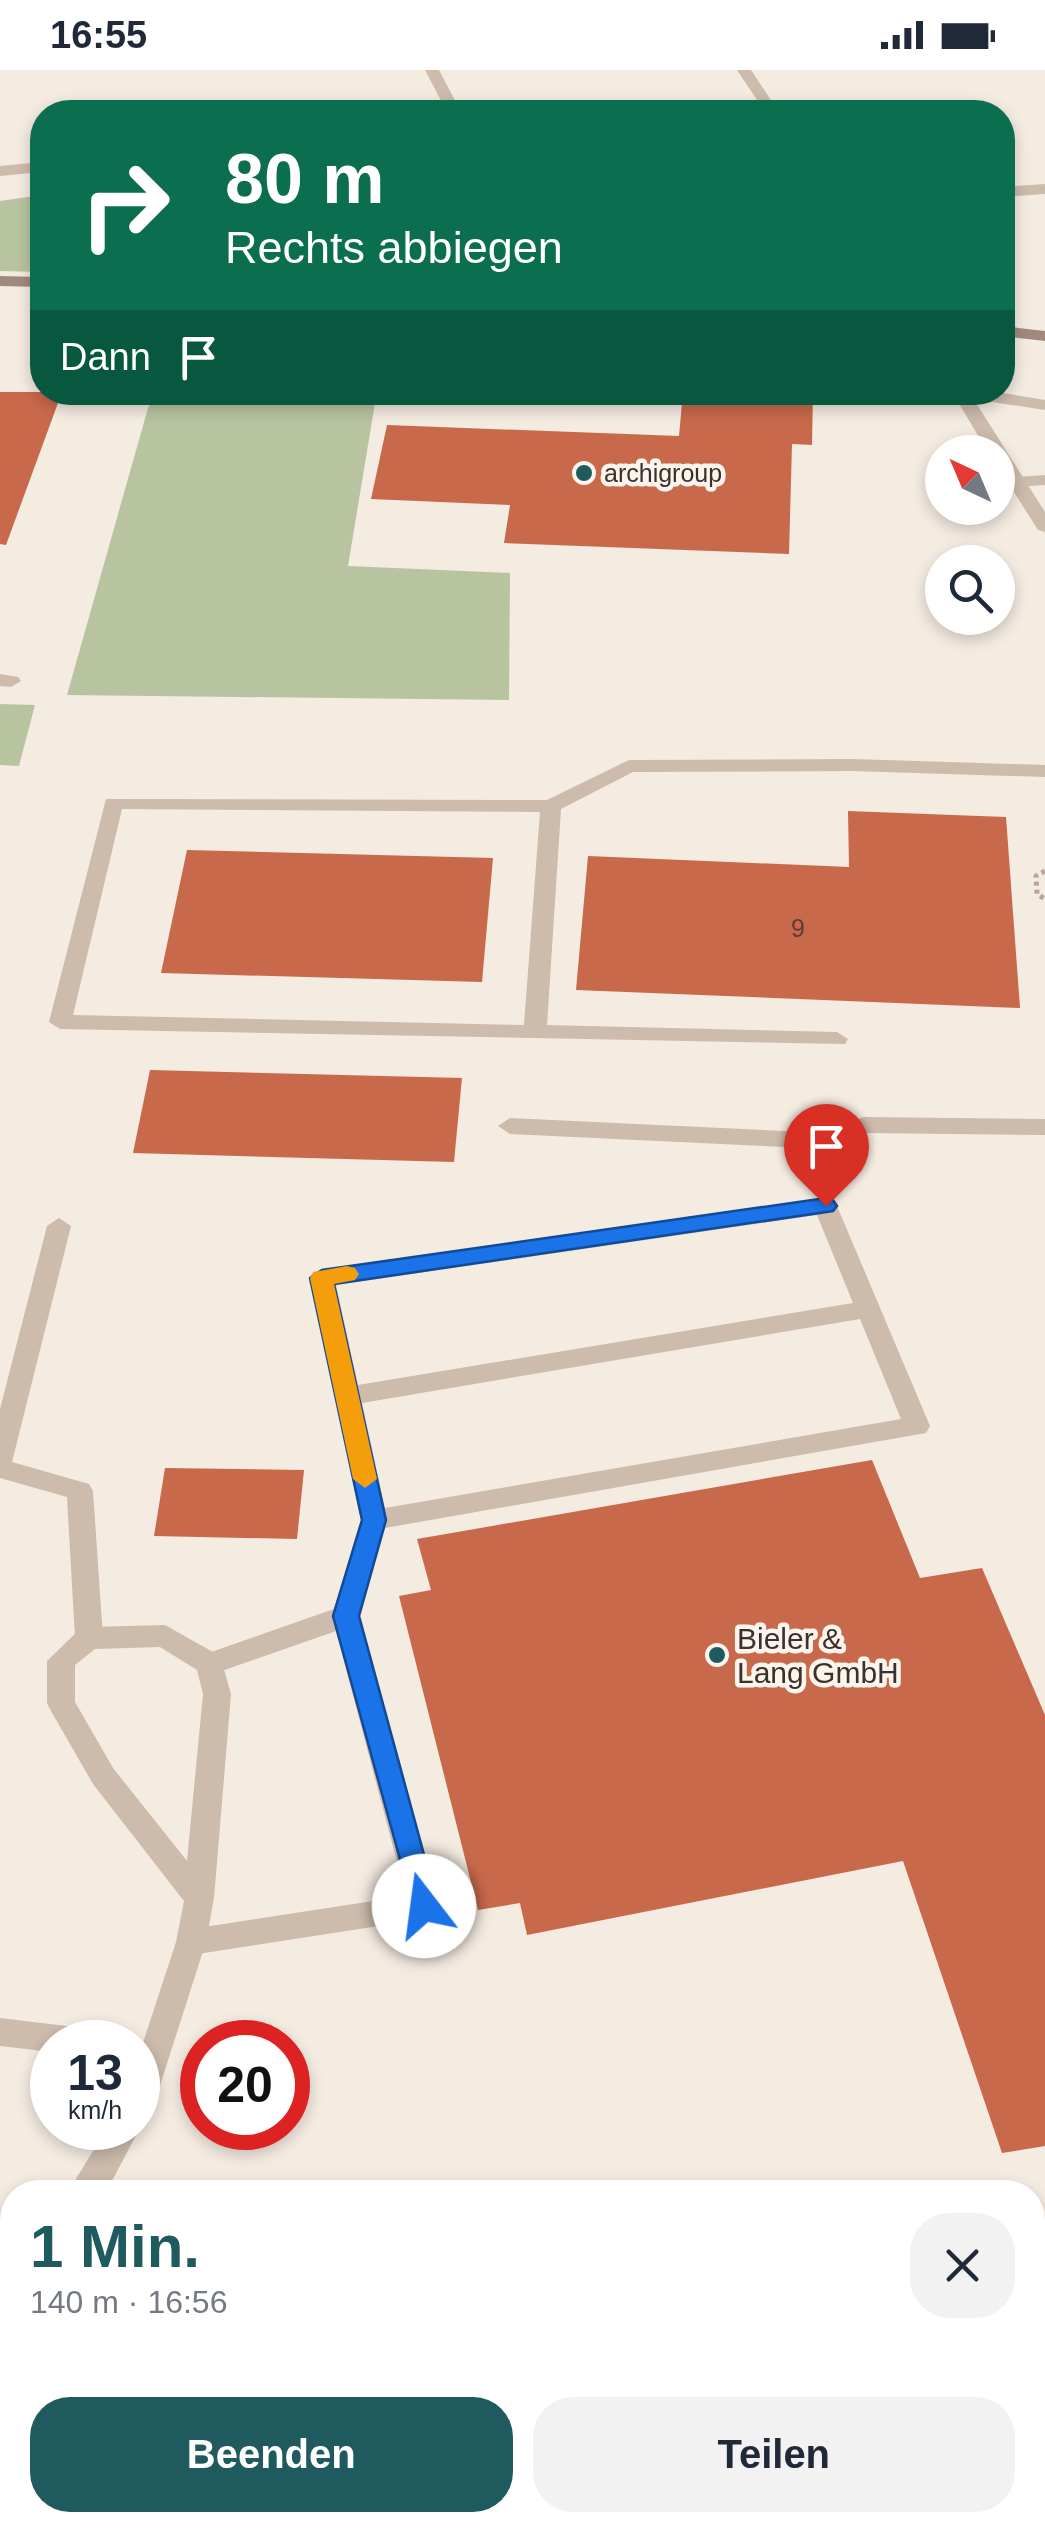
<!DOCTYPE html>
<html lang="de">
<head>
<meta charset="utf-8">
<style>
  :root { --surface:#fff; --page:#f2f2f3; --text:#1f2937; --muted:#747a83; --accent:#1f5a5e }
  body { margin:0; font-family:Arial,sans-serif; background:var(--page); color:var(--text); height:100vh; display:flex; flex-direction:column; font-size:38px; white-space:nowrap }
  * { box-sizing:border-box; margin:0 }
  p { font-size:32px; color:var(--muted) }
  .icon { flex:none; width:55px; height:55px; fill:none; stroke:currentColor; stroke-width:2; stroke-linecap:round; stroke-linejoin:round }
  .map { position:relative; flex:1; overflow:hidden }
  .drawer { position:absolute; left:0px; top:2110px; width:1045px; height:352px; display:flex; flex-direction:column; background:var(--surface); border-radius:40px 40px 0 0; box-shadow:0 5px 15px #0003 }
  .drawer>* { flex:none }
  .hud { position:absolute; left:30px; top:30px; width:985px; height:305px; border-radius:40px; box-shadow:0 5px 15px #0003; background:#0b6e4f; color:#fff; overflow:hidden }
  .needle { width:65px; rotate:316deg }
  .buttons { position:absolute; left:925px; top:365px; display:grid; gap:20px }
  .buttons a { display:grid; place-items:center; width:90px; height:90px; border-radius:50%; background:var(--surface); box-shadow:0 5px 15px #0003; font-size:50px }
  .speed { position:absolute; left:30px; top:1950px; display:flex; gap:20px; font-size:50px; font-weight:700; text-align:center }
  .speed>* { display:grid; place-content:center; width:130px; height:130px; border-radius:50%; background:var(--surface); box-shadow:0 5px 15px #0003; line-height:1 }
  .speed small { font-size:25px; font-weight:400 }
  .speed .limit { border:15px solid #d22; background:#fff; color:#111 }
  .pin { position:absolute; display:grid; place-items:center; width:85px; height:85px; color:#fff; margin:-102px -42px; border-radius:50% 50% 50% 0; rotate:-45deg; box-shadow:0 0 10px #0007 }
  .pin .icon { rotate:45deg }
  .me { position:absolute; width:110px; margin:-55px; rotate:345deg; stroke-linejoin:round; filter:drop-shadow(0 0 8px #0008) }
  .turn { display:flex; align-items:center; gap:35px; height:210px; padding:0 30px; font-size:45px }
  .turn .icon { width:130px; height:130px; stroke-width:2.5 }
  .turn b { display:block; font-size:70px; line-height:85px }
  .then { display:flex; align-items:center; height:95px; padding:0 30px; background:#0003; gap:20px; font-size:38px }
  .round { display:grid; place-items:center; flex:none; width:105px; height:105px; border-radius:40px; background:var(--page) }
  .head { display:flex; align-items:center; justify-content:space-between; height:170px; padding:0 30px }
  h1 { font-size:60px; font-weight:800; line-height:75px; color:var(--accent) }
  .button { display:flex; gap:20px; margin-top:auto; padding:20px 30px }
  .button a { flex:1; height:115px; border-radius:40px; background:var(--accent); color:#fff; font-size:40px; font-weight:800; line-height:115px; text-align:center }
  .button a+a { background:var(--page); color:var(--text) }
  .status { display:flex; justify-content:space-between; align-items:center; height:70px; padding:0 50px; background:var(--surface); direction:ltr }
  .status svg { height:28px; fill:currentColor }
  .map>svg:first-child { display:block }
</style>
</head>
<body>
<div class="status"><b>16:55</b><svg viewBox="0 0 49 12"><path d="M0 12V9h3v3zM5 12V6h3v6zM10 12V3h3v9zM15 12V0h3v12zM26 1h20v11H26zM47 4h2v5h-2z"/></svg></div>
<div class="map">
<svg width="1045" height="2462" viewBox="0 0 1045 2462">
  <rect width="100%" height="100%" fill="#f4ebe1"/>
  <!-- green -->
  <g fill="#b8c4a0">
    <polygon points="42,125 42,202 0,201 0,131"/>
    <polygon points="332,322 375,333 348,496 510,503 509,630 67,625 148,338 157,323"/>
    <polygon points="0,634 35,635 19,696 0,695"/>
  </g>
  <!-- building -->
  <g fill="#c8694b">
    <polygon points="0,322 62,322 6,475 0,474"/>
    <polygon points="683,322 813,322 812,375 792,374 789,484 504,473 510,435 371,429 387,355 679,366"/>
    <polygon points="848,741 1006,747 1020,938 576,920 588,786 849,797"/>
    <polygon points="187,780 493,788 482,912 161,903"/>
    <polygon points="150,1000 462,1008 454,1092 133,1083"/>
    <polygon points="872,1390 920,1508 982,1498 1045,1645 1045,2076 1002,2083 903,1791 527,1865 520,1833 478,1840 399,1526 431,1520 417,1469"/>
    <polygon points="165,1398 304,1400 297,1469 154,1466"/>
  </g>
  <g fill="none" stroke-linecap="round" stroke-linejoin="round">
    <!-- path-far1 -->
    <polyline stroke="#b9a596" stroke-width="5" stroke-dasharray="4 4" stroke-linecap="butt" points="1045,801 1036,806 1037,824 1045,829"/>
    <!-- path -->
    <polyline stroke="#b9a596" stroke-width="8" stroke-dasharray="6 6" stroke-linecap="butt" points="523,2450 529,2462"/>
    <!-- lane -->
    <g fill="#cdbbac" fill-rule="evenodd">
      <polygon points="425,0 439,0 461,42 447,42"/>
      <polygon points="42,92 42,102 0,106 0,96"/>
      <polygon points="997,322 1045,330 1045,340 992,332 963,336 954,331 963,326"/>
      <polygon points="1045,405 1045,415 1016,417 1007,412 1016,407"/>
      <polygon points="0,604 18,607 21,611 11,617 0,616"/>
      <path d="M852,689L1045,695V707L852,701L633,702L561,739L547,955L837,962L848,969L845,974L60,959L49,952L106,729L547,730L629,690ZM122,739L540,742L524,955L73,945Z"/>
      <polygon points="865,1047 1045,1049 1045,1065 865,1063 805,1078 510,1064 498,1056 510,1048 805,1062"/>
      <path d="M825,1128L837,1136L930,1356L926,1363L385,1458L360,1546L439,1836L435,1845L424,1849L191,1885L180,1881L176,1872L180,1863L191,1859L406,1826L336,1561L210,1605L200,1602L196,1594L200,1586L334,1539L361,1450L310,1208L313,1202ZM817,1145L853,1233L358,1315L336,1215ZM860,1249L901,1349L385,1438L362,1333Z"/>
      <polygon points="59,1148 71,1156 12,1392 89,1414 93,1421 103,1568 99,1576 89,1579 79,1576 75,1568 67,1427 0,1408 0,1339 47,1156"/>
      <polygon points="0,1948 83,1958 94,1962 99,1972 52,1972 52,1982 0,1976"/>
      <polygon points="659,2450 696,2450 701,2462 664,2462"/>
      <polygon points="716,2450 772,2450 767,2462 711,2462"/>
    </g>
    <!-- street -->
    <g fill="#cdbbac" fill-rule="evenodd">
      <polygon points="737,0 751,0 779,42 765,42"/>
      <polygon points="1045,114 1045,124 1002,127 1002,117"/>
      <polygon points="952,322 969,322 1045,442 1045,462 1038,460 998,397 998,382 988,382"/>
      <path d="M165,1555L220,1586L231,1624L214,1828L206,1872L154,2034L149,2044L138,2048V1988L176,1872L184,1831L93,1714L51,1641L47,1633V1591L79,1560L89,1557ZM160,1577L197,1600L203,1624L187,1791L113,1698L75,1632V1595L95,1579Z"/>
      <polygon points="138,2053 140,2058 106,2122 68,2122 107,2058 138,2058"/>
      <polygon points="12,2170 12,2206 0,2211 0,2174"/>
    </g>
    <!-- secondary -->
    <g fill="#a18a7d" fill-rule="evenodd">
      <polygon points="0,206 42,207 42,217 0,216"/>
      <polygon points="1002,256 1045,261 1045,271 1002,266"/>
    </g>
  </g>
  <!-- route -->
  <polygon fill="#1a73e8" stroke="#114b97" stroke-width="2.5" points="826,1128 833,1130 837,1136 833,1141 334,1214 386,1450 359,1546 438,1836 434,1844 424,1848 415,1844 333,1546 362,1450 310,1208 322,1200"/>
  <!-- slow -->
  <polygon fill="#f59e0b" points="347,1196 355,1198 359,1204 355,1210 334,1214 377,1409 365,1418 353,1409 310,1208 314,1202"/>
  <!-- markers -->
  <g fill="#1f5a5e" stroke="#fbf5ee" stroke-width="4">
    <circle cx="584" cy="403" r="10"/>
    <circle cx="717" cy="1585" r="10"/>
  </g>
  <g text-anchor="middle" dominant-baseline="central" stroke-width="9" stroke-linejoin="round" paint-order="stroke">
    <!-- far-poi labels -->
    <g font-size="25" fill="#3b302b" stroke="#fbf5ee" text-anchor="start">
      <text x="604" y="403">archigroup</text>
    </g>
    <!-- number labels -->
    <g font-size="25" fill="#5e3e33">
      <text x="798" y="858">9</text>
    </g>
    <!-- poi labels -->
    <g font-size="30" fill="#3b302b" stroke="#fbf5ee" text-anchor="start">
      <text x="737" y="1568">Bieler &amp;<tspan x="737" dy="34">Lang GmbH</tspan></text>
    </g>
  </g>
</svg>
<div class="buttons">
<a><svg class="needle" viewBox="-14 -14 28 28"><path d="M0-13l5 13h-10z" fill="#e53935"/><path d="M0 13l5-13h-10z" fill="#747a83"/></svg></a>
<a><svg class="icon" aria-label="search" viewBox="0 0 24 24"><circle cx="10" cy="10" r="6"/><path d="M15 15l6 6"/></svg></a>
</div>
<div class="speed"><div>13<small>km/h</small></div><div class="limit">20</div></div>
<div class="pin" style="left:826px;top:1136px;background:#d93025"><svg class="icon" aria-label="arrive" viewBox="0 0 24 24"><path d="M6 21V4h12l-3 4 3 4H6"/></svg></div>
<svg class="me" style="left:424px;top:1836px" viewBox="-20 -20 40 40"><circle r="19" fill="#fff"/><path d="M0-13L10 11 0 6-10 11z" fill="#1a73e8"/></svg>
<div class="hud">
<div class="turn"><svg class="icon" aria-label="right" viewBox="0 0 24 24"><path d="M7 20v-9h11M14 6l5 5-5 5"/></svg><div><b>80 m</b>Rechts abbiegen</div></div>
<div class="then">Dann<svg class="icon" aria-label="arrive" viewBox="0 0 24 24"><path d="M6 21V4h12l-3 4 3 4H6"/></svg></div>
</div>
<section class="drawer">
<div class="head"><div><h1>1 Min.</h1><p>140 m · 16:56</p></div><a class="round"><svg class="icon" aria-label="close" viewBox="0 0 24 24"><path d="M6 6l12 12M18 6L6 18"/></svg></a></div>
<div class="button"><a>Beenden</a><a>Teilen</a></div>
</section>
</div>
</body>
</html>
